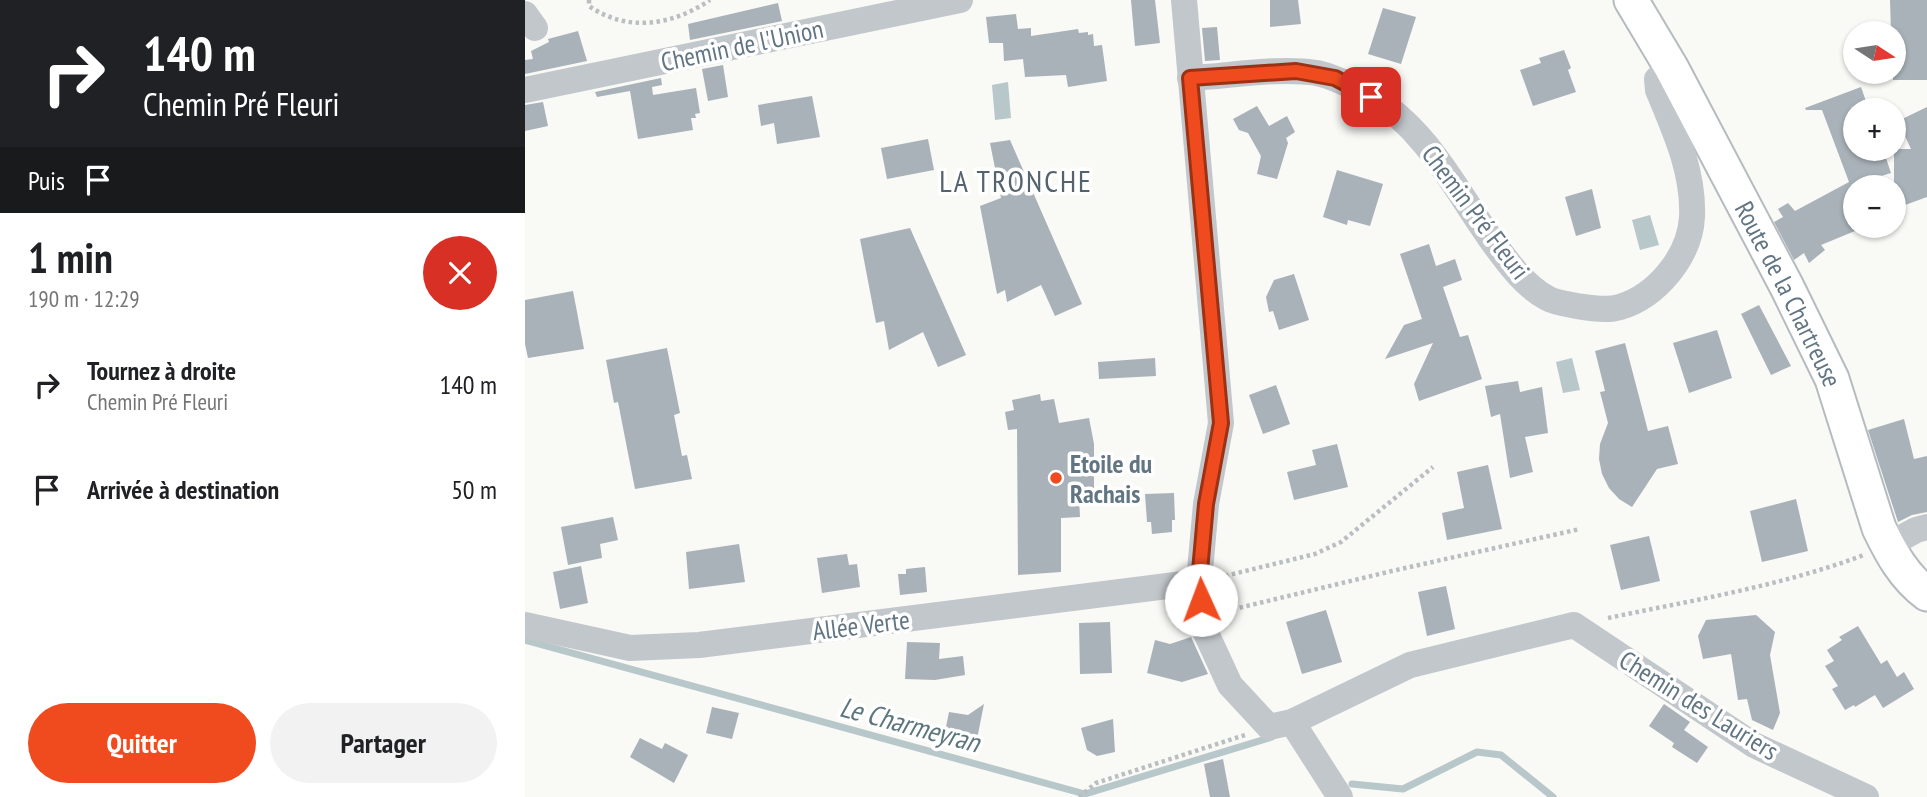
<!DOCTYPE html>
<html lang="fr">
<head>
<meta charset="utf-8">
<style>
  :root { --surface:#fff; --page:#f2f2f2; --text:#202124; --muted:#757577; --accent:#f04b1f }
  body { margin:0; font-family:"PT Sans Narrow",sans-serif; background:var(--page); color:var(--text); height:100vh; display:flex; flex-direction:column; font-size:26px; white-space:nowrap }
  * { box-sizing:border-box; margin:0 }
  p { font-size:23px; color:var(--muted) }
  .icon { flex:none; width:38px; height:38px; fill:none; stroke:currentColor; stroke-width:2; stroke-linecap:round; stroke-linejoin:round }
  .map { position:relative; flex:1; overflow:hidden }
  .side { display:flex; flex-direction:column; background:var(--surface); width:525px }
  .side>* { flex:none }
  .hud { background:#202124; color:#fff; overflow:hidden }
  .needle { width:46px; rotate:102deg }
  .fabs { position:absolute; left:1318px; top:21px; display:grid; gap:14px }
  .fabs a { display:grid; place-items:center; width:63px; height:63px; border-radius:50%; background:var(--surface); box-shadow:0 2px 5px #0004; font-size:35px }
  .pin { position:absolute; display:grid; place-items:center; width:60px; height:60px; color:#fff; margin:-30px; border-radius:14px; box-shadow:0 4px 10px #0006 }
  .me { position:absolute; width:77px; margin:-38px; rotate:358deg; stroke-linejoin:round; filter:drop-shadow(0 0 5px #0008) }
  .turn { display:flex; align-items:center; gap:24px; height:147px; padding:0 28px; font-size:32px }
  .turn .icon { width:91px; height:91px; stroke-width:2.5 }
  .turn b { display:block; font-size:49px; line-height:60px }
  .then { display:flex; align-items:center; height:66px; padding:0 28px; background:#0003; gap:14px; font-size:26px }
  .round { display:grid; place-items:center; flex:none; width:74px; height:74px; border-radius:37px; background:var(--page) }
  .head { display:flex; align-items:center; justify-content:space-between; height:119px; padding:0 28px }
  h1 { font-size:42px; font-weight:800; line-height:52px }
  .cta { display:flex; gap:14px; margin-top:auto; padding:14px 28px }
  .cta a { flex:1; height:80px; border-radius:42px; background:var(--accent); color:#fff; font-size:28px; font-weight:800; line-height:80px; text-align:center }
  .cta a+a { background:var(--page); color:var(--text) }
  ul { padding:0; list-style:none }
  li { display:flex; align-items:center; gap:21px; height:105px; padding:0 28px }
  li div { flex:1 }
  li b { display:block; font-size:26px }
  li em { font-style:normal }
  main { display:flex; flex:1; min-height:0 }
  .map>svg:first-child { display:block }
</style>
</head>
<body>
<main>
<section class="side">
<div class="hud">
<div class="turn"><svg class="icon" aria-label="right" viewBox="0 0 24 24"><path d="M7 20v-9h11M14 6l5 5-5 5"/></svg><div><b>140 m</b>Chemin Pré Fleuri</div></div>
<div class="then">Puis<svg class="icon" aria-label="arrive" viewBox="0 0 24 24"><path d="M6 21V4h12l-3 4 3 4H6"/></svg></div>
</div>
<div class="head"><div><h1>1 min</h1><p>190 m · 12:29</p></div><a class="round" style="background:#d93025;color:#fff"><svg class="icon" aria-label="close" viewBox="0 0 24 24"><path d="M6 6l12 12M18 6L6 18"/></svg></a></div>
<ul>
<li><svg class="icon" aria-label="right" viewBox="0 0 24 24"><path d="M7 20v-9h11M14 6l5 5-5 5"/></svg><div><b>Tournez à droite</b><p>Chemin Pré Fleuri</p></div><em>140 m</em></li>
<li><svg class="icon" aria-label="arrive" viewBox="0 0 24 24"><path d="M6 21V4h12l-3 4 3 4H6"/></svg><div><b>Arrivée à destination</b></div><em>50 m</em></li>
</ul>
<div class="cta"><a>Quitter</a><a>Partager</a></div>
</section>
<div class="map">
<svg width="1402" height="797" viewBox="0 0 1402 797">
  <rect width="100%" height="100%" fill="#f9f9f6"/>
  <!-- water -->
  <g fill="#b8c7ca">
    <polygon points="483,82 486,118 470,120 467,85"/>
    <polygon points="1125,215 1134,245 1115,250 1107,220"/>
    <polygon points="1047,358 1055,390 1038,393 1031,362"/>
  </g>
  <g fill="none" stroke-linecap="round" stroke-linejoin="round">
    <!-- stream -->
    <g stroke="#b8c7ca" stroke-width="7">
      <polyline points="0,640 560,794 747,737"/>
      <polyline points="827,784 878,789 952,752 976,755 1028,797"/>
    </g>
  </g>
  <!-- building -->
  <g fill="#a8b2b8">
    <polygon points="606,0 630,0 635,43 610,46"/>
    <polygon points="745,0 773,0 776,24 745,27"/>
    <polygon points="1365,0 1402,0 1402,80 1368,80 1368,33 1366,33"/>
    <polygon points="253,3 257,21 165,40 163,24"/>
    <polygon points="858,8 891,17 876,64 843,54"/>
    <polygon points="491,14 493,29 506,28 506,36 553,29 554,33 563,32 563,35 568,34 569,46 577,45 582,81 543,87 541,75 500,77 498,59 479,61 478,43 464,43 461,17"/>
    <polygon points="692,27 695,60 680,61 677,28"/>
    <polygon points="53,31 62,61 0,74 0,60 8,59 6,51 24,42 23,39"/>
    <polygon points="1039,50 1046,68 1043,70 1051,92 1008,106 995,70 1016,63 1014,58"/>
    <polygon points="198,65 203,97 183,101 177,69"/>
    <polygon points="136,78 137,85 127,87 128,95 171,88 175,113 170,114 171,118 166,118 168,130 113,139 105,91 72,97 70,92"/>
    <polygon points="1336,87 1344,110 1330,110 1330,149 1358,149 1366,173 1330,184 1330,193 1326,186 1330,203 1330,224 1328,225 1330,231 1296,245 1300,250 1284,263 1279,253 1269,260 1249,222 1258,217 1253,209 1263,203 1270,211 1324,182 1297,110 1281,110 1280,108"/>
    <polygon points="287,96 295,137 252,144 249,123 236,126 233,105"/>
    <polygon points="18,102 23,126 0,131 0,105"/>
    <polygon points="732,106 744,126 762,116 770,132 761,138 763,143 752,179 732,174 736,156 723,133 714,130 708,119"/>
    <polygon points="1402,107 1402,197 1369,209 1369,149 1386,149 1373,121"/>
    <polygon points="403,139 409,170 362,179 356,148"/>
    <polygon points="485,140 557,304 530,316 516,285 482,302 480,290 472,294 455,206 476,198 465,143"/>
    <polygon points="812,170 858,184 845,226 823,220 822,225 798,217"/>
    <polygon points="1067,189 1076,228 1051,236 1040,197"/>
    <polygon points="385,228 441,355 413,367 398,332 364,350 359,321 351,323 335,239"/>
    <polygon points="904,244 911,266 930,259 937,280 918,287 935,337 943,335 957,379 894,401 889,384 908,343 860,359 879,325 897,319 875,254"/>
    <polygon points="769,274 784,320 754,330 748,311 744,312 741,297 749,280"/>
    <polygon points="48,291 59,349 3,358 0,344 0,300"/>
    <polygon points="1234,305 1266,366 1246,375 1216,314"/>
    <polygon points="1192,330 1207,378 1164,393 1148,343"/>
    <polygon points="1100,343 1123,431 1143,426 1153,464 1132,469 1107,507 1094,499 1084,488 1077,474 1074,459 1075,444 1083,423 1075,392 1080,391 1070,351"/>
    <polygon points="142,348 155,413 149,415 157,456 162,455 167,479 110,489 93,402 89,403 81,360"/>
    <polygon points="630,358 631,376 574,379 573,362"/>
    <polygon points="993,381 995,392 1017,387 1023,433 1000,437 1008,472 985,478 975,414 966,417 960,386"/>
    <polygon points="751,385 765,424 738,434 724,395"/>
    <polygon points="515,394 516,401 529,399 534,423 564,418 569,444 569,497 554,497 555,517 536,518 536,572 493,575 492,429 483,430 480,412 489,410 487,400"/>
    <polygon points="1379,419 1389,459 1402,456 1402,512 1387,515 1373,522 1343,430"/>
    <polygon points="812,444 823,487 769,500 762,472 791,465 787,450"/>
    <polygon points="963,465 977,529 922,540 917,513 939,508 932,472"/>
    <polygon points="649,493 650,520 647,520 647,532 627,534 626,522 622,522 620,494"/>
    <polygon points="1271,499 1283,551 1237,562 1225,511"/>
    <polygon points="88,517 93,540 75,544 77,558 43,565 36,527"/>
    <polygon points="1124,536 1135,581 1096,590 1085,545"/>
    <polygon points="214,544 220,582 164,589 161,552"/>
    <polygon points="322,554 324,565 332,564 335,587 297,593 292,558"/>
    <polygon points="56,566 63,603 35,609 28,572"/>
    <polygon points="400,567 402,592 375,595 373,574 381,574 381,569"/>
    <polygon points="921,586 930,629 902,636 893,592"/>
    <polygon points="801,610 817,662 777,674 761,622"/>
    <polygon points="1231,615 1250,632 1245,655 1255,713 1248,730 1227,720 1222,699 1213,700 1206,654 1178,659 1173,636 1181,620"/>
    <polygon points="585,622 587,673 555,674 554,623"/>
    <polygon points="1333,626 1356,664 1362,660 1372,677 1379,672 1389,689 1358,708 1350,695 1330,707 1329,705 1320,710 1307,689 1313,686 1300,666 1309,661 1302,650 1317,640 1314,637"/>
    <polygon points="666,637 683,674 657,682 622,673 630,640 645,644"/>
    <polygon points="382,642 415,643 414,659 438,656 440,675 410,680 380,679"/>
    <polygon points="459,704 451,744 419,737 424,712 443,715"/>
    <polygon points="1139,704 1165,722 1159,730 1183,747 1172,763 1147,747 1149,743 1124,726"/>
    <polygon points="187,707 214,713 207,739 181,733"/>
    <polygon points="588,719 590,752 572,756 562,750 556,728"/>
    <polygon points="115,738 137,749 140,743 163,755 149,783 105,757"/>
    <polygon points="698,759 705,797 685,797 679,764"/>
  </g>
  <g fill="none" stroke-linecap="round" stroke-linejoin="round">
    <defs>
      <g id="major">
        <path id="s1" d="M1106,0L1146,67L1262,287L1307,379L1354,528C1366,553 1379,577 1402,594"/>
      </g>
    </defs>
    <!-- major casing -->
    <use href="#major" stroke="#b5bbbf" stroke-width="37"/>
    <!-- path -->
    <g stroke="#babec1" stroke-width="4.5" stroke-dasharray="3.5 3.5" stroke-linecap="butt">
      <path d="M64,0V6C103,33 148,25 185,0"/>
      <polyline points="700,576 790,554 816,542 908,467"/>
      <polyline points="701,611 867,571 1055,529"/>
      <path d="M1083,618C1169,600 1256,586 1339,555"/>
      <polyline points="554,797 571,783 720,735"/>
    </g>
    <!-- minor -->
    <g stroke="#c2c7cb" stroke-width="26">
      <polyline points="659,0 696,423 681,504 674,582 681,633 705,685 744,727 767,722 885,665 1049,625 1229,745 1341,797"/>
      <polyline points="0,14 10,28"/>
      <path d="M665,78C705,76 753,67 792,73C810,77 829,87 845,96C903,129 932,193 970,245C984,264 1001,287 1022,298C1031,303 1042,304 1052,306C1065,308 1082,311 1095,307C1132,296 1165,256 1167,217C1169,172 1150,131 1133,90L1132,79L1146,67"/>
      <polyline points="0,90 435,0"/>
      <polyline points="1362,546 1391,530 1402,527"/>
      <polyline points="0,625 105,648 174,645 674,582"/>
      <polyline points="767,722 815,797"/>
    </g>
    <!-- major -->
    <use href="#major" stroke="#fff" stroke-width="33"/>
  </g>
  <g fill="none" stroke-linecap="round" stroke-linejoin="round">
    <defs>
      <polyline id="route" points="676,600 674,582 681,504 696,423 665,78 771,71 810,78 846,97"/>
    </defs>
    <!-- route casing -->
    <use href="#route" stroke="#9c3114" stroke-width="18"/>
    <!-- route -->
    <use href="#route" stroke="#f04b1f" stroke-width="12"/>
  </g>
  <!-- markers -->
  <circle fill="#f04b1f" stroke="#fff" stroke-width="2.5" cx="531" cy="478" r="7"/>
  <g text-anchor="middle" dominant-baseline="central" stroke-width="7" stroke-linejoin="round" paint-order="stroke">
    <!-- street labels -->
    <g font-size="26" fill="#627583" stroke="#fff">
      <text transform="translate(217 45) rotate(-12)">Chemin de l'Union</text>
      <text transform="translate(951 212) rotate(53)">Chemin Pré Fleuri</text>
      <text stroke="none"><textPath href="#s1" startOffset="334">Route de la Chartreuse</textPath></text>
      <text transform="translate(336 625) rotate(-7)">Allée Verte</text>
      <text transform="translate(1174 705) rotate(32)">Chemin des Lauriers</text>
    </g>
    <!-- poi labels -->
    <g font-size="26" font-weight="bold" fill="#627583" stroke="#fff" text-anchor="start">
      <text x="545" y="463">Etoile du<tspan x="545" dy="30">Rachais</tspan></text>
    </g>
    <!-- water labels -->
    <g font-size="28" font-style="italic" fill="#5d767d" stroke="#fff">
      <text transform="translate(385 724) rotate(15)">Le Charmeyran</text>
    </g>
    <!-- quarter labels -->
    <g font-size="30" letter-spacing="2" fill="#54636e" stroke="#fff">
      <text x="491" y="180">LA TRONCHE</text>
    </g>
  </g>
</svg>
<div class="fabs">
<a><svg class="needle" viewBox="-14 -14 28 28"><path d="M0-13l5 13h-10z" fill="#e53935"/><path d="M0 13l5-13h-10z" fill="#757577"/></svg></a>
<a>+</a>
<a>−</a>
</div>
<div class="pin" style="left:846px;top:97px;background:#d93025"><svg class="icon" aria-label="arrive" viewBox="0 0 24 24"><path d="M6 21V4h12l-3 4 3 4H6"/></svg></div>
<svg class="me" style="left:676px;top:600px" viewBox="-20 -20 40 40"><circle r="19" fill="#fff"/><path d="M0-13L10 11 0 6-10 11z" fill="#f04b1f"/></svg>
</div>
</main>
</body>
</html>
